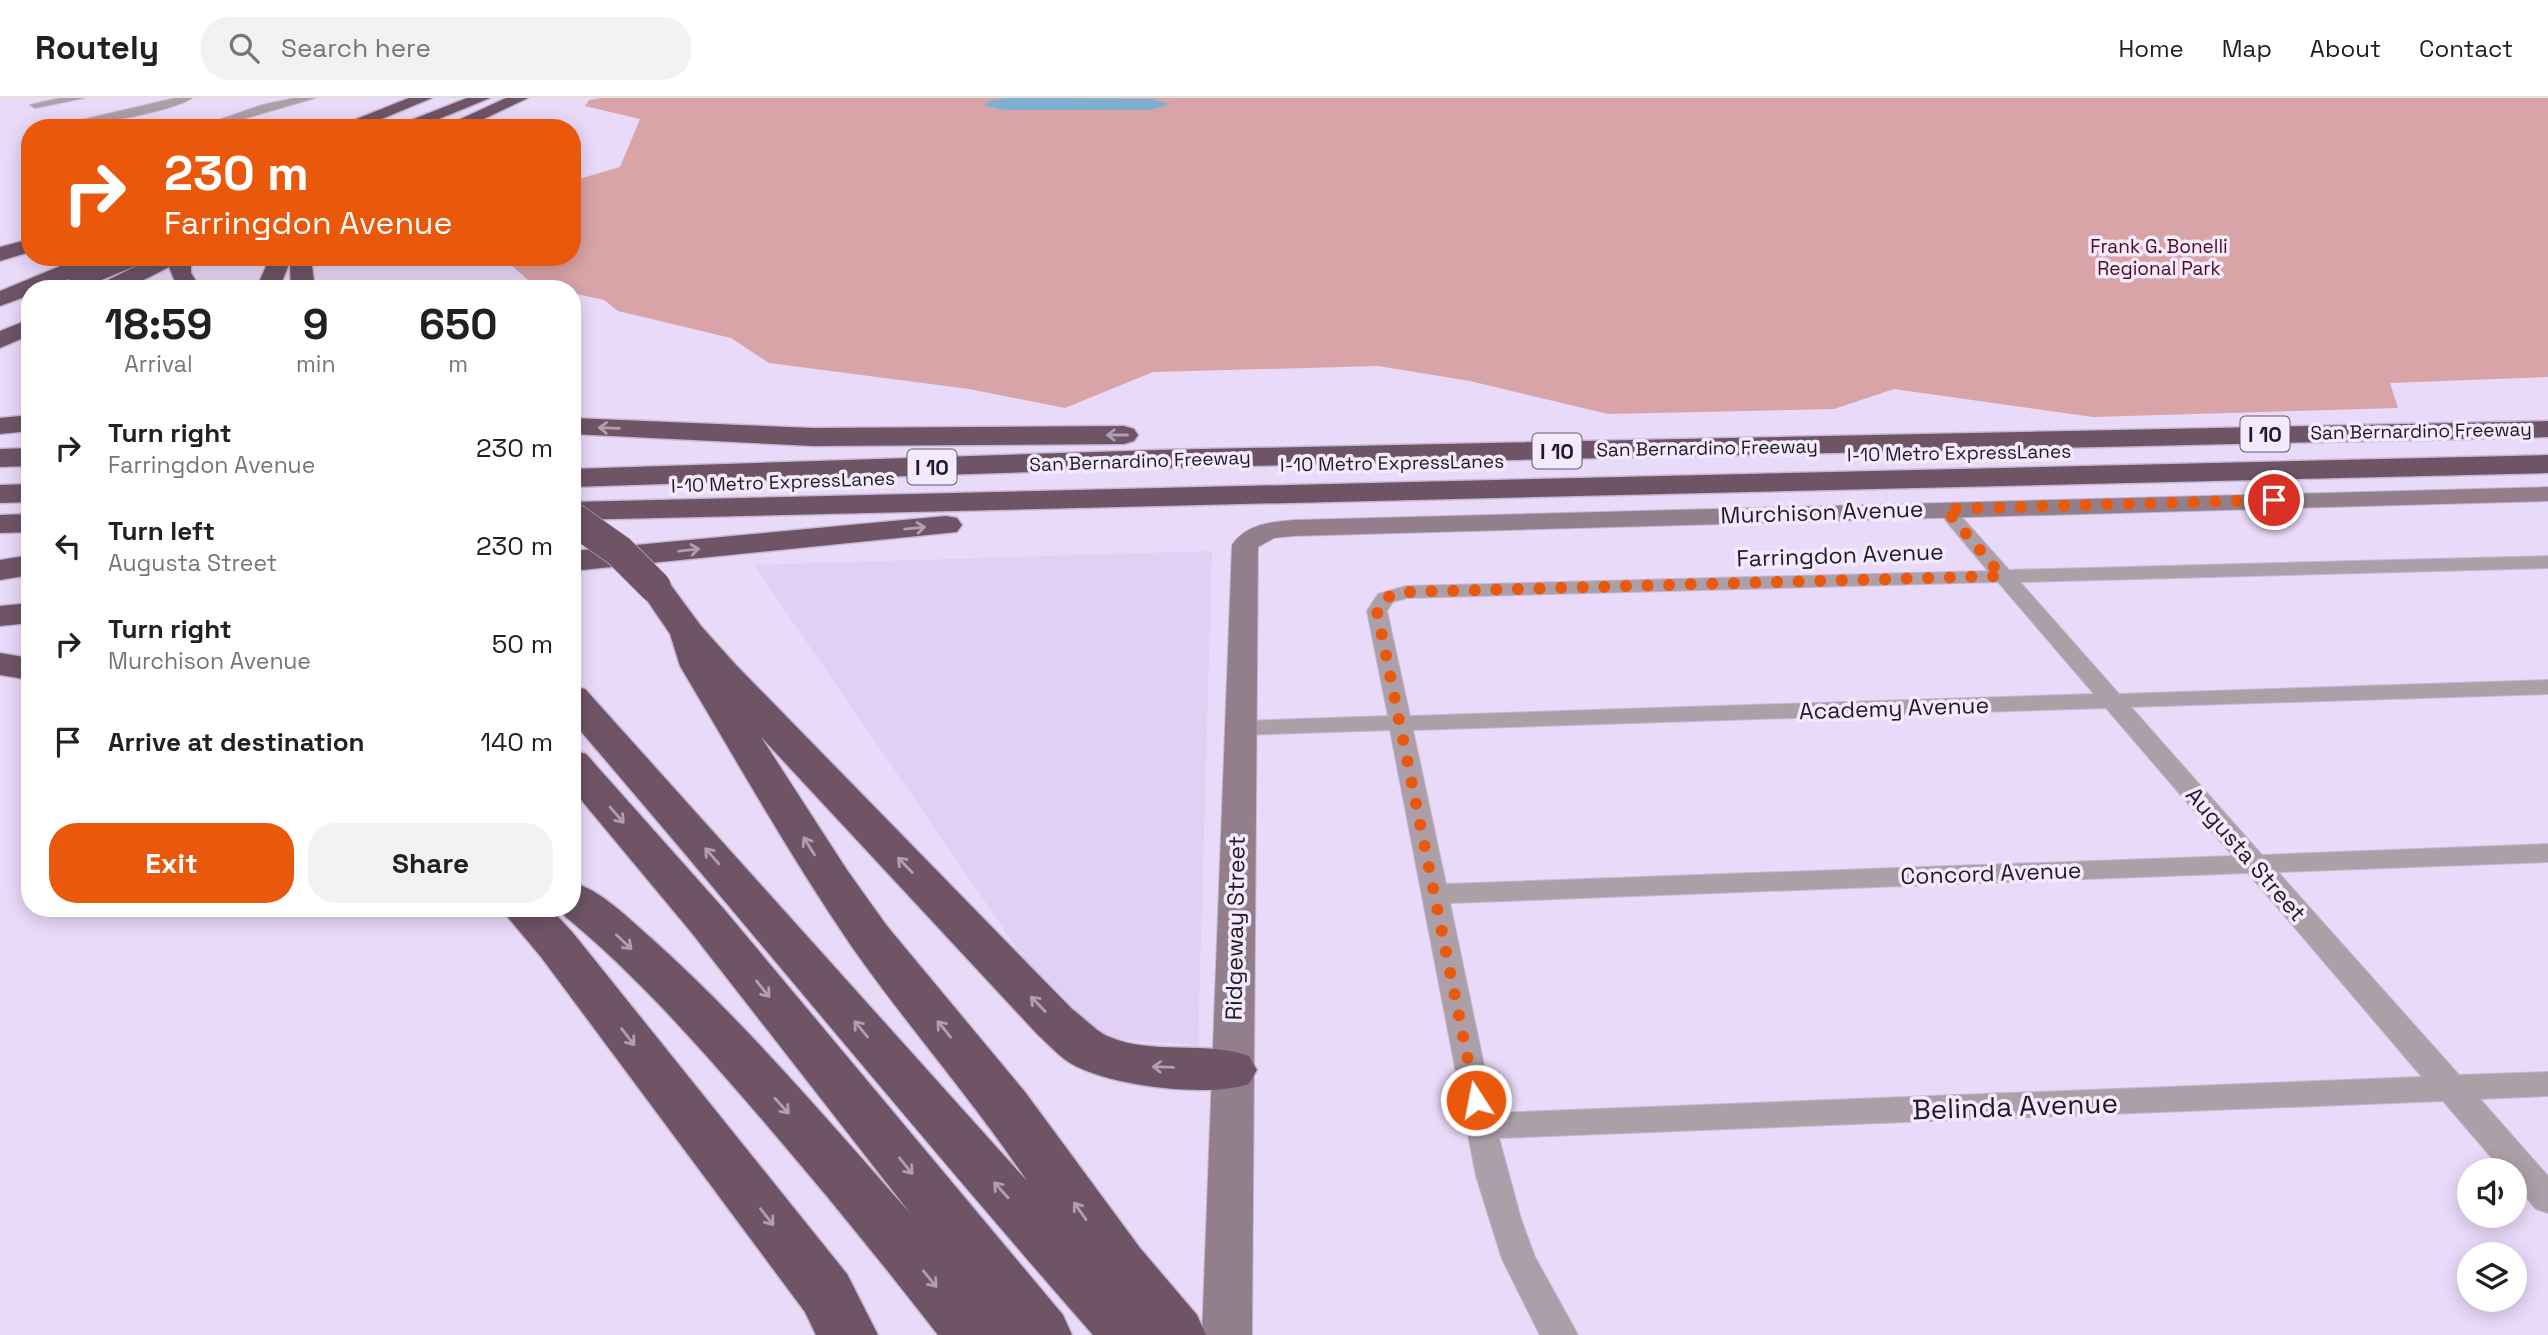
<!DOCTYPE html>
<html lang="en">
<head>
<meta charset="utf-8">
<style>
  :root { --surface:#fff; --page:#f2f2f2; --text:#202124; --muted:#757577; --line:#e0e0e0; --accent:#ea580c }
  body { margin:0; font-family:"Space Grotesk",sans-serif; background:var(--page); color:var(--text); height:100vh; display:flex; flex-direction:column; font-size:26px; white-space:nowrap }
  * { box-sizing:border-box; margin:0 }
  p { font-size:23px; color:var(--muted) }
  .icon { flex:none; width:38px; height:38px; fill:none; stroke:currentColor; stroke-width:2; stroke-linecap:round; stroke-linejoin:round }
  .map { position:relative; flex:1; overflow:hidden }
  .panel { position:absolute; left:21px; top:182px; width:560px; height:637px; display:flex; flex-direction:column; background:var(--surface); border-radius:28px; box-shadow:0 4px 18px #0003 }
  .panel>* { flex:none }
  .guide { position:absolute; left:21px; top:21px; width:560px; height:147px; border-radius:28px; box-shadow:0 4px 18px #0003; background:#ea580c; color:#fff; overflow:hidden }
  .controls { position:absolute; left:2457px; top:1060px; display:grid; gap:14px }
  .controls a { display:grid; place-items:center; width:70px; height:70px; border-radius:50%; background:var(--surface); box-shadow:0 4px 18px #0003; font-size:35px }
  .pin { position:absolute; display:grid; place-items:center; width:60px; height:60px; color:#fff; margin:-30px; border:4px solid #fff; border-radius:50%; box-shadow:0 2px 7px #0007 }
  .me { position:absolute; width:77px; margin:-38px; rotate:349deg; stroke-linejoin:round; filter:drop-shadow(0 0 5px #0008) }
  .turn { display:flex; align-items:center; gap:24px; height:147px; padding:0 28px; font-size:32px }
  .turn .icon { width:91px; height:91px; stroke-width:2.5 }
  .turn b { display:block; font-size:49px; line-height:60px }
  .eta { display:flex; justify-content:space-evenly; align-items:center; height:119px; text-align:center }
  .eta b { font-size:42px; font-weight:600; line-height:49px }
  .cta { display:flex; gap:14px; margin-top:auto; padding:14px 28px }
  .cta a { flex:1; height:80px; border-radius:28px; background:var(--accent); color:#fff; font-size:28px; font-weight:600; line-height:80px; text-align:center }
  .cta a+a { background:var(--page); color:var(--text) }
  ul { padding:0; list-style:none }
  li { display:flex; align-items:center; gap:21px; height:98px; padding:0 28px }
  li div { flex:1 }
  li b { display:block; font-size:26px }
  li em { font-style:normal }
  header { display:flex; align-items:center; gap:42px; box-sizing:border-box; height:98px; padding:0 35px; background:var(--surface); border-bottom:2px solid var(--line) }
  header strong { font-size:33px }
  nav { display:flex; gap:38px; margin-inline-start:auto; font-size:24px }
  .search { width:490px; height:63px; background:var(--page); display:flex; align-items:center; gap:18px; box-sizing:border-box; padding:0 24px; border-radius:28px; color:var(--muted); font-size:26px }
  .map>svg:first-child { display:block }
</style>
</head>
<body>
<header>
<strong>Routely</strong>
<div class="search"><svg class="icon" aria-label="search" viewBox="0 0 24 24"><circle cx="10" cy="10" r="6"/><path d="M15 15l6 6"/></svg>Search here</div>
<nav><a>Home</a><a>Map</a><a>About</a><a>Contact</a></nav>
</header>
<div class="map">
<svg width="2548" height="1237" viewBox="0 0 2548 1237">
  <rect width="100%" height="100%" fill="#e9daf9"/>
  <!-- built -->
  <polygon fill="#e1cff5" points="1212,453 1198,947 1100,940 1025,862 754,467"/>
  <!-- green -->
  <polygon fill="#d9a4a8" points="601,0 2548,0 2548,279 2390,285 2398,310 2093,319 1894,291 1834,311 1608,316 1470,283 1378,268 1153,274 1065,310 969,291 769,265 731,240 618,213 604,202 572,195 572,191 535,188 502,159 572,159 572,83 620,69 640,21 585,8 589,2"/>
  <!-- water -->
  <polygon fill="#7fafd1" points="1008,0 1152,1 1170,6 1151,12 1004,12 983,7 989,3"/>
  <g fill="none" stroke-linecap="round" stroke-linejoin="round">
    <defs>
      <g id="street">
        <polygon points="61,0 84,0 35,10 30,7"/>
        <path d="M176,0H192C169,15 77,30 47,30Z"/>
        <polygon points="295,0 315,0 212,30 196,30 262,7"/>
        <path d="M1945,405L1951,407L2009,472L2548,458V470L2020,484L2119,596L2548,582V596L2131,609L2262,757L2548,746V764L2278,774L2459,977L2548,974V998L2480,1001L2548,1078V1115L2536,1111L2515,1086V1073H2503L2443,1003L1499,1040L1521,1121L1535,1159L1578,1237H1540L1502,1161L1476,1078L1390,632L1241,637L1233,635L1230,630L1233,625L1241,623L1388,618L1367,513L1378,496L1406,488L1988,473L1936,411ZM1998,484L2094,596L1410,618L1387,513L1393,504L1407,500ZM2106,610L2233,758L1446,786L1413,632ZM2248,775L2422,979L1494,1015L1450,805Z"/>
      </g>
      <path id="secondary" d="M2548,389V403L1294,438L1274,440L1258,449L1252,1237H1202L1232,447C1246,426 1271,424 1294,422Z"/>
      <g id="highway">
        <polygon points="409,0 432,0 360,30 334,30"/>
        <polygon points="467,0 490,0 417,30 391,30"/>
        <polygon points="506,0 528,0 467,29 459,30 452,25"/>
        <polygon points="30,141 30,154 0,163 0,149"/>
        <polygon points="82,159 148,159 145,164 87,188 71,188 69,181 45,191 30,191 30,197 0,208 0,193"/>
        <polygon points="154,159 191,159 191,175 201,191 178,191 169,169 126,191 107,191 104,187 108,182"/>
        <polygon points="270,159 292,159 279,191 256,191"/>
        <polygon points="294,159 316,159 312,168 315,191 291,191 290,168"/>
        <polygon points="30,221 30,237 0,250 0,233"/>
        <polygon points="30,317 30,333 0,336 0,320"/>
        <polygon points="572,320 813,330 1124,328 1134,331 1138,337 1134,343 1124,346 813,348 572,336"/>
        <polygon points="2548,323 2548,339 1158,370 572,389 572,371 1158,352"/>
        <polygon points="30,350 30,368 0,369 0,351"/>
        <polygon points="2548,357 2548,375 572,422 572,404"/>
        <polygon points="30,386 30,404 0,405 0,387"/>
        <polygon points="30,416 30,434 0,435 0,417"/>
        <polygon points="946,418 957,420 962,427 957,434 572,473 572,453"/>
        <polygon points="30,457 30,477 0,482 0,462"/>
        <path d="M655,479L667,482L701,528L736,567L1072,911C1083,919 1095,932 1107,938C1152,958 1204,942 1249,958L1257,972L1249,986C1208,1000 1108,988 1070,965C1059,958 1048,946 1038,937L761,639L847,772L887,828L1025,994L1140,1150L1197,1217L1206,1237H1093C916,1035 747,827 572,623V588L585,591L1027,1083C973,1002 908,929 852,849C790,758 736,662 680,568L670,536L638,489L643,482Z"/>
        <polygon points="30,505 30,525 0,528 0,508"/>
        <polygon points="0,555 30,560 30,582 0,577"/>
        <path d="M572,652L586,656L723,810L1063,1217L1072,1237H938C876,1157 812,1079 746,1003C687,935 627,868 556,811L572,810V784C602,793 627,819 650,839C744,923 827,1021 910,1115L691,834L572,691Z"/>
        <polygon points="500,810 550,810 573,835 847,1176 878,1237 816,1237 805,1214 541,859"/>
      </g>
    </defs>
    <!-- street casing -->
    <use href="#street" stroke="#c5b7d3" stroke-width="2"/>
    <!-- secondary casing -->
    <use href="#secondary" stroke="#c5b7d3" stroke-width="2"/>
    <!-- highway casing -->
    <use href="#highway" stroke="#c5b7d3" stroke-width="3"/>
    <!-- street -->
    <use href="#street" fill="#ad9fa7" fill-rule="evenodd"/>
    <!-- secondary -->
    <use href="#secondary" fill="#937f8b" fill-rule="evenodd"/>
    <!-- highway -->
    <use href="#highway" fill="#6f5465" fill-rule="evenodd"/>
    <defs>
      <polyline id="highway-bridge" points="572,420 619,453 655,489"/>
    </defs>
    <!-- highway-bridge casing -->
    <use href="#highway-bridge" stroke="#c5b7d3" stroke-width="33" stroke-linecap="butt"/>
    <!-- highway-bridge -->
    <use href="#highway-bridge" stroke="#6f5465" stroke-width="32"/>
  </g>
  <!-- one-way arrows -->
  <defs><path id="oneway-shaft" d="M-6 0H5M1.5-3L5.5 0L1.5 3" fill="none" stroke-width="1.6" stroke-linecap="round" stroke-linejoin="round" transform="scale(1.75)"/></defs>
  <g stroke="#b19fb1">
    <use href="#oneway-shaft" transform="translate(609 330) rotate(-178)"/>
    <use href="#oneway-shaft" transform="translate(1117 337) rotate(-180)"/>
    <use href="#oneway-shaft" transform="translate(915 430) rotate(-6)"/>
    <use href="#oneway-shaft" transform="translate(689 452) rotate(-6)"/>
    <use href="#oneway-shaft" transform="translate(617 717) rotate(49)"/>
    <use href="#oneway-shaft" transform="translate(809 748) rotate(-122)"/>
    <use href="#oneway-shaft" transform="translate(712 758) rotate(-131)"/>
    <use href="#oneway-shaft" transform="translate(905 767) rotate(-134)"/>
    <use href="#oneway-shaft" transform="translate(624 844) rotate(43)"/>
    <use href="#oneway-shaft" transform="translate(763 891) rotate(51)"/>
    <use href="#oneway-shaft" transform="translate(1038 906) rotate(-134)"/>
    <use href="#oneway-shaft" transform="translate(861 931) rotate(-130)"/>
    <use href="#oneway-shaft" transform="translate(944 931) rotate(-129)"/>
    <use href="#oneway-shaft" transform="translate(628 939) rotate(52)"/>
    <use href="#oneway-shaft" transform="translate(1163 969) rotate(-178)"/>
    <use href="#oneway-shaft" transform="translate(782 1008) rotate(48)"/>
    <use href="#oneway-shaft" transform="translate(906 1068) rotate(51)"/>
    <use href="#oneway-shaft" transform="translate(1001 1092) rotate(-132)"/>
    <use href="#oneway-shaft" transform="translate(1080 1113) rotate(-125)"/>
    <use href="#oneway-shaft" transform="translate(767 1119) rotate(52)"/>
    <use href="#oneway-shaft" transform="translate(930 1181) rotate(51)"/>
  </g>
  <g fill="none" stroke-linecap="round" stroke-linejoin="round">
    <!-- route -->
    <polyline stroke="#ea580c" stroke-width="12" stroke-dasharray="0 21.6" points="1476,1002 1377,513 1385,500 1406,494 2002,478 1945,411 2274,402"/>
  </g>
  <g text-anchor="middle" dominant-baseline="central" stroke-width="7" stroke-linejoin="round" paint-order="stroke">
    <!-- far-park labels -->
    <g font-size="19" fill="#510a1b" stroke="#f3eafd">
      <text x="2159" y="148">Frank G. Bonelli<tspan x="2159" dy="22">Regional Park</tspan></text>
    </g>
    <!-- far-street labels -->
    <g font-size="19" fill="#1f1a25" stroke="#f3eafd">
      <text transform="translate(2421 333) rotate(-1)">San Bernardino Freeway</text>
      <text transform="translate(1707 350) rotate(-1)">San Bernardino Freeway</text>
      <text transform="translate(1959 355) rotate(-1)">I-10 Metro ExpressLanes</text>
      <text transform="translate(1140 363) rotate(-2)">San Bernardino Freeway</text>
      <text transform="translate(1392 365) rotate(-1)">I-10 Metro ExpressLanes</text>
      <text transform="translate(783 384) rotate(-2)">I-10 Metro ExpressLanes</text>
    </g>
    <!-- shield labels -->
    <g fill="#f3eafd" stroke="#5f5866" stroke-width="2">
      <rect x="2240.5" y="318.5" width="49" height="35" rx="5"/>
      <rect x="1532.5" y="335.5" width="49" height="35" rx="5"/>
      <rect x="907.5" y="351.5" width="49" height="35" rx="5"/>
    </g>
    <g font-size="21" font-weight="bold" fill="#1f1a25">
      <text x="2265" y="336">I 10</text>
      <text x="1557" y="353">I 10</text>
      <text x="932" y="369">I 10</text>
    </g>
    <!-- street labels -->
    <g font-size="23" fill="#1f1a25" stroke="#f3eafd">
      <text transform="translate(1822 414) rotate(-2)">Murchison Avenue</text>
      <text transform="translate(1840 457) rotate(-2)">Farringdon Avenue</text>
      <text transform="translate(1894 610) rotate(-2)">Academy Avenue</text>
      <text transform="translate(2246 756) rotate(49)">Augusta Street</text>
      <text transform="translate(1991 775) rotate(-2)">Concord Avenue</text>
      <text transform="translate(1235 830) rotate(-89)">Ridgeway Street</text>
    </g>
    <!-- near-street labels -->
    <g font-size="28" fill="#1f1a25" stroke="#f3eafd">
      <text transform="translate(2015 1008) rotate(-2)">Belinda Avenue</text>
    </g>
  </g>
</svg>
<div class="controls">
<a><svg class="icon" aria-label="sound" viewBox="0 0 24 24"><path d="M4 9h4l5-4v14l-5-4H4zM17 9q2 3 0 6"/></svg></a>
<a><svg class="icon" aria-label="layers" viewBox="0 0 24 24"><path d="M12 4l9 5-9 5-9-5zM3 14l9 5 9-5"/></svg></a>
</div>
<div class="pin" style="left:2274px;top:402px;background:#d93025"><svg class="icon" aria-label="arrive" viewBox="0 0 24 24"><path d="M6 21V4h12l-3 4 3 4H6"/></svg></div>
<svg class="me" style="left:1476px;top:1002px" viewBox="-20 -20 40 40"><circle r="17" fill="#ea580c" stroke="#fff" stroke-width="3"/><path d="M0-11L8 9 0 5-8 9z" fill="#fff"/></svg>
<div class="guide">
<div class="turn"><svg class="icon" aria-label="right" viewBox="0 0 24 24"><path d="M7 20v-9h11M14 6l5 5-5 5"/></svg><div><b>230 m</b>Farringdon Avenue</div></div>
</div>
<section class="panel">
<div class="eta">
<div><b>18:59</b><p>Arrival</p></div>
<div><b>9</b><p>min</p></div>
<div><b>650</b><p>m</p></div>
</div>
<ul>
<li><svg class="icon" aria-label="right" viewBox="0 0 24 24"><path d="M7 20v-9h11M14 6l5 5-5 5"/></svg><div><b>Turn right</b><p>Farringdon Avenue</p></div><em>230 m</em></li>
<li><svg class="icon" aria-label="left" viewBox="0 0 24 24"><path d="M17 20v-9H6M10 6l-5 5 5 5"/></svg><div><b>Turn left</b><p>Augusta Street</p></div><em>230 m</em></li>
<li><svg class="icon" aria-label="right" viewBox="0 0 24 24"><path d="M7 20v-9h11M14 6l5 5-5 5"/></svg><div><b>Turn right</b><p>Murchison Avenue</p></div><em>50 m</em></li>
<li><svg class="icon" aria-label="arrive" viewBox="0 0 24 24"><path d="M6 21V4h12l-3 4 3 4H6"/></svg><div><b>Arrive at destination</b></div><em>140 m</em></li>
</ul>
<div class="cta"><a>Exit</a><a>Share</a></div>
</section>
</div>
</body>
</html>
